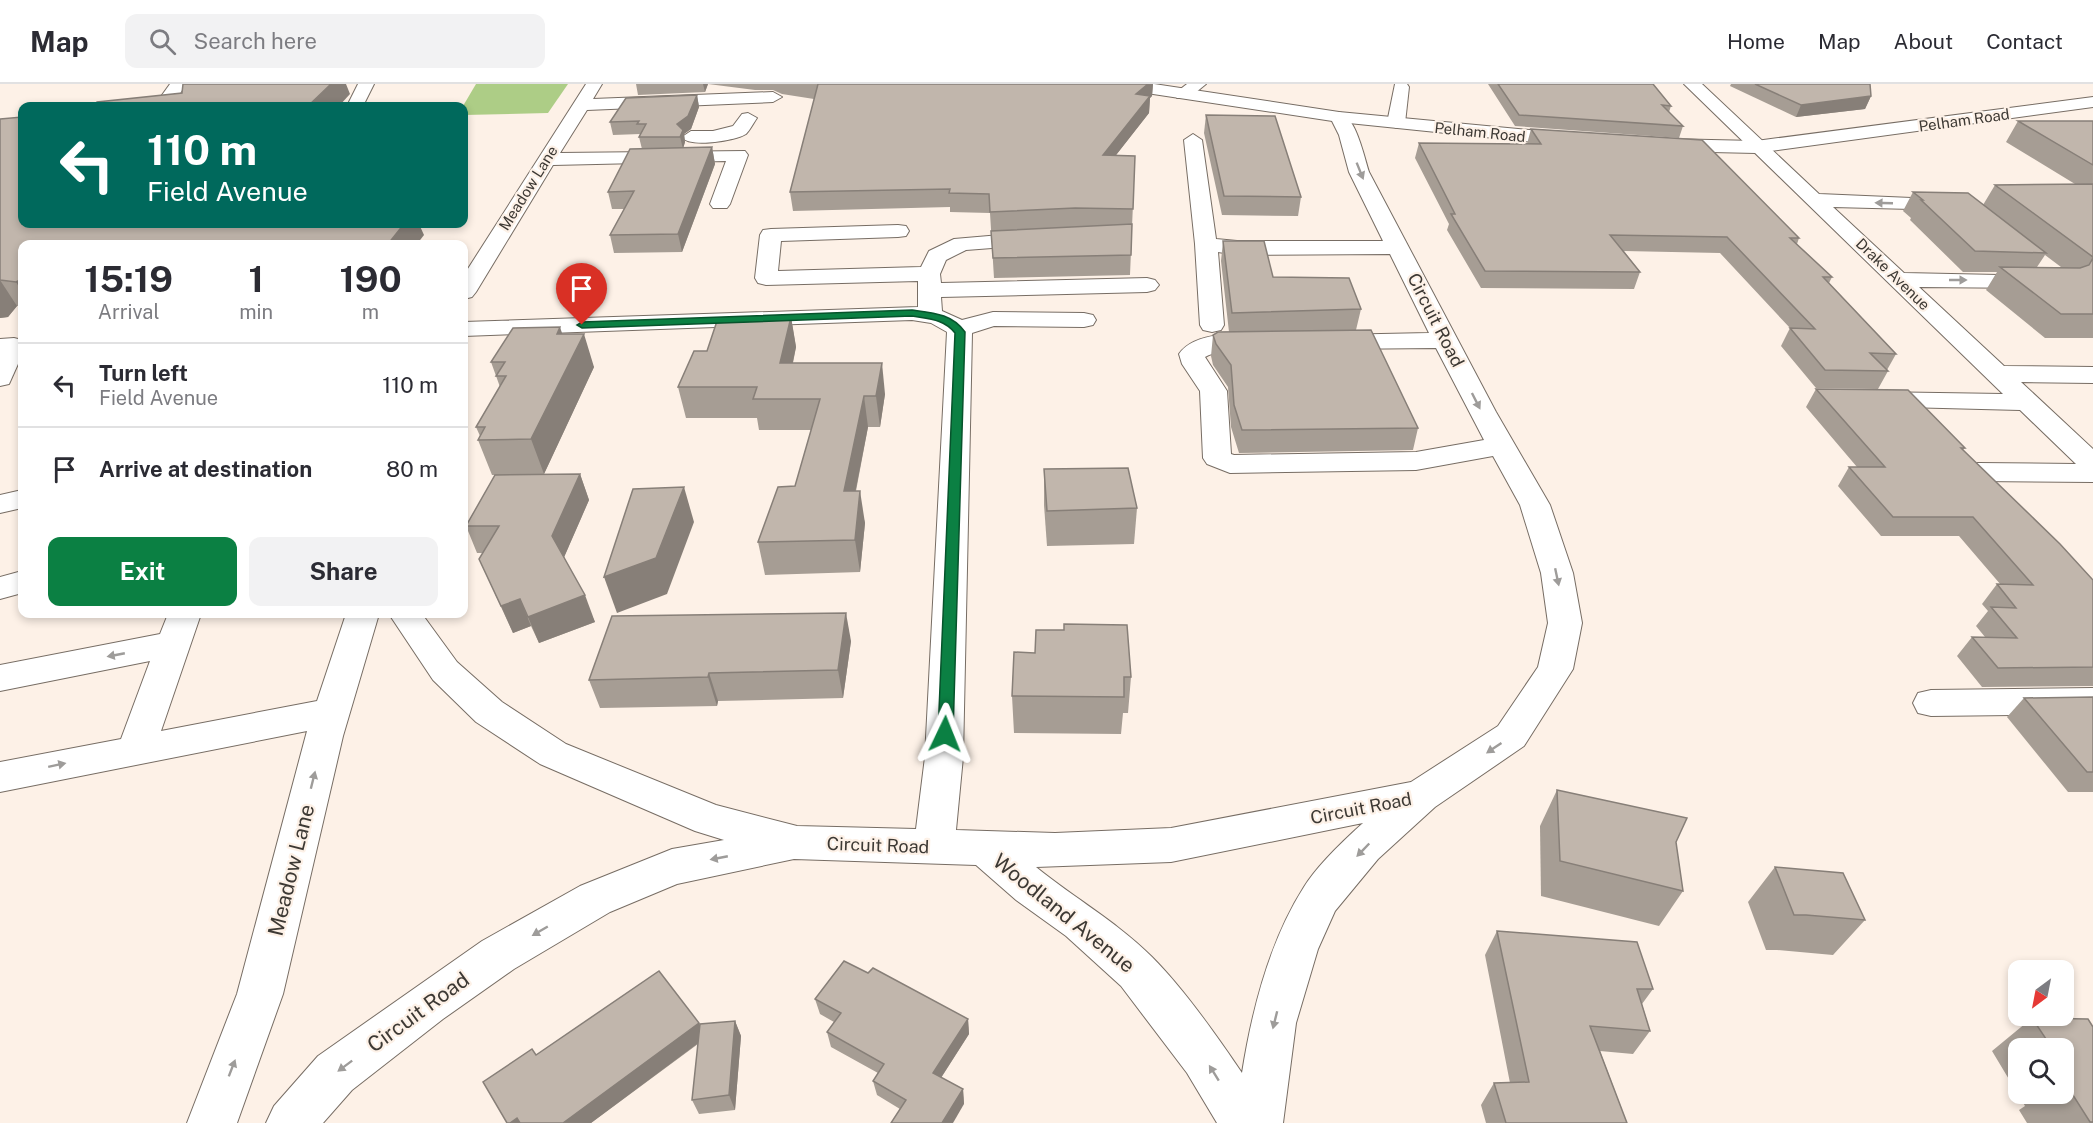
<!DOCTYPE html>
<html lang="en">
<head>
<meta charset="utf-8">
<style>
  :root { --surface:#fff; --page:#f2f2f3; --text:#2b2b33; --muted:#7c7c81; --line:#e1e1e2; --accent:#0b8043 }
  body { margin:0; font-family:"Public Sans",sans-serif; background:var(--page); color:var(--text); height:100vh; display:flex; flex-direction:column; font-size:22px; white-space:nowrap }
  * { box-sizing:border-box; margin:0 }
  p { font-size:20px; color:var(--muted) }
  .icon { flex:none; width:33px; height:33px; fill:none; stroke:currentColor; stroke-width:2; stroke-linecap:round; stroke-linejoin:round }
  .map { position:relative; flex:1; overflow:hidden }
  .sheet { position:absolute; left:18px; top:156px; width:450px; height:378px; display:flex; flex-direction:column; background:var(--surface); border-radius:12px; box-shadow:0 3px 9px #0003 }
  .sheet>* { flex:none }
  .hud { position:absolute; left:18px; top:18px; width:450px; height:126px; border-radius:12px; box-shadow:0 3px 9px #0003; background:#00695c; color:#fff; overflow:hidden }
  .needle { width:39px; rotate:212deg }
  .tools { position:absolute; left:2008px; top:876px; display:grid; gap:12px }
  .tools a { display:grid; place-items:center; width:66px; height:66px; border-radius:12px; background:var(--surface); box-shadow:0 3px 9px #0003; font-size:30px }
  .pin { position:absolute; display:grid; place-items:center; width:51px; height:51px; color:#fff; margin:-62px -26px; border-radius:50% 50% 50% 0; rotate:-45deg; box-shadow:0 0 6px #0007 }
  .pin .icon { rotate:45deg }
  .me { position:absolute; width:66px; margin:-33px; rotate:2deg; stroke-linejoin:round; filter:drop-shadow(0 0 4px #0008) }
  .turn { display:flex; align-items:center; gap:21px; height:126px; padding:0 30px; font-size:27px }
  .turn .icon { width:78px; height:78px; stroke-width:2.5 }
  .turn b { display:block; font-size:42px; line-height:51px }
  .eta { display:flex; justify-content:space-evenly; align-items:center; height:102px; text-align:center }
  .eta b { font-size:36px; font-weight:700; line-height:42px }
  .primary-button { display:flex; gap:12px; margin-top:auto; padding:12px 30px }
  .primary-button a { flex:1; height:69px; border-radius:12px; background:var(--accent); color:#fff; font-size:24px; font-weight:700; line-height:69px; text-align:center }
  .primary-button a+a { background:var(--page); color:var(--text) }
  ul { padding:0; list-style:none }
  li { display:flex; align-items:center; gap:18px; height:84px; padding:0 30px; border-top:2px solid var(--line) }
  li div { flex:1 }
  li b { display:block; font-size:22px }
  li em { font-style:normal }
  header { display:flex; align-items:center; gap:36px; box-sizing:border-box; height:84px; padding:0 30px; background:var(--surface); border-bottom:2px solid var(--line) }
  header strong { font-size:28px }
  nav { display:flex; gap:33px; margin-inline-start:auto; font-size:21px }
  .search { width:420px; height:54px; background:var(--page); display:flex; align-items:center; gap:15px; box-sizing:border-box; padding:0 21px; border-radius:12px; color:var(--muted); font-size:22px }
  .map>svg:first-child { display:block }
</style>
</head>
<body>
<header>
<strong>Map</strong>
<div class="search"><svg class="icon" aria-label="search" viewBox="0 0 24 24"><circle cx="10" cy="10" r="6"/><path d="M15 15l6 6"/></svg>Search here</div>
<nav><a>Home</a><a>Map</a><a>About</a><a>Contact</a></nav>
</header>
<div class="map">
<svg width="2093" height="1039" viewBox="0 0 2093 1039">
  <rect width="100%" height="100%" fill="#fdf1e7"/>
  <!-- green -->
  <polygon fill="#adcd86" points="476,0 568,0 548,29 464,31 463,22"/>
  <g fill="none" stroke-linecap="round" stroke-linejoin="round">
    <defs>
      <g id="minor">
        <polygon points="170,0 186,0 172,22 160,22 157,18"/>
        <polygon points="358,0 374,0 363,22 347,22"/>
        <polygon points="586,0 602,0 593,15 773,8 782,13 773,18 587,26 560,69 745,67 748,71 730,120 727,124 713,124 710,120 726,77 553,81 476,208 472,213 464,215 464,191"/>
        <polygon points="1187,0 1206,0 1189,14 1177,14 1174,10"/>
        <polygon points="1395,0 1407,0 1409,3 1405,39 1396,44 1387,39"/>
        <polygon points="1684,0 1702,0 1819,110 1958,116 1961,120 1958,124 1951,126 1833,123 1904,189 2043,192 2046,197 2043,202 2035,204 1919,203 2004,282 2093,283 2093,299 2021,298 2093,365 2093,398 1978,397 1968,394 1964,388 1968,382 1978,379 2076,380 2020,326 1865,322 1861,316 1865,310 1874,308 2003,310"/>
        <path d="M1339,28C1356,32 1364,73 1369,88L1496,328L1550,421L1573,489L1582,539L1573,585L1524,662L1435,723L1378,775L1335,827L1318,865L1296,939L1283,1039H1217L1187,989L1121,902L1066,852L1016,816L976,781L794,775L677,800L610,828L514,885L443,935L352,1006L323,1039H266L274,1022L318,972L482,857L580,802L672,765L724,756L695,747L540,680L476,638L433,596L389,530H422L457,578L502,618L566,660L716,721L797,742L916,745L925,673L947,248L931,239L912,236L464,252V238L918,223V197L766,201L758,199L755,194L760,151L763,146L771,145L898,141L906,142L909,147L906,152L898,153L781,157L778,187L921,183L929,167L954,155L1036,148L1044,150L1047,155L1044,160L966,166L946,176L940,190L941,199L1147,194L1155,196L1159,201L1155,206L1147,208L941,213L942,227L962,236L993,228L1084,229L1093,231L1096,236L1093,241L1084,243L994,242L972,249L963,673L956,746L1055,749L1171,744L1411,698L1498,642L1538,583L1548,539L1541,489L1520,421L1493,372L1416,386L1230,389L1207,380L1203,374L1200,307L1182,280L1179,270C1195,247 1242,248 1266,254L1269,259L1266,264C1246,269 1224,263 1205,273L1227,307L1231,370L1234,371L1416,368L1484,356L1436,264L1333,265L1324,263L1321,258L1324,253L1333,251L1429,249L1390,170L1237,171L1218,168L1224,241L1221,246L1212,248L1203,246L1200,241L1195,160L1184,56L1193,50L1202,56L1216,155L1237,157H1383L1349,88L1339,51L1330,33ZM1363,739C1344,756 1317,782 1304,803C1269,858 1252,926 1242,989C1217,952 1184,905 1152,873C1117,838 1074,814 1036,783L1171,778Z"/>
        <path d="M748,29L757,34C754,38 750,46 746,50C735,57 689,64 682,53L691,47H713L733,42L742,30Z"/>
        <polygon points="14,254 22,256 22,271 9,300 0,302 0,255"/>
        <polygon points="22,406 22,424 0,429 0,411"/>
        <polygon points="22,487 22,509 0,515 0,493"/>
        <polygon points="168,530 201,530 161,647 317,617 346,530 379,530 343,652 283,910 237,1039 187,1039 237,910 307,647 0,708 0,678 121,655 150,577 0,607 0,581 160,550"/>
        <polygon points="2093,604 2093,630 1931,632 1918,629 1913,619 1918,609 1931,606"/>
      </g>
      <g id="major">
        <polygon points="1112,0 1154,0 1339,28 1572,50 1581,56 1572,62 1339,38 1120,5"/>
        <polygon points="2093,13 2093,23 1756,69 1666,67 1657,61 1666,55 1756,57"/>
      </g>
    </defs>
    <!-- minor casing -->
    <use href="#minor" stroke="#776d64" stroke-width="2"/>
    <!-- major casing -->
    <use href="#major" stroke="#776d64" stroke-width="2"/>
    <!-- minor -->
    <use href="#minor" fill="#fff" fill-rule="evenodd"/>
    <!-- major -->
    <use href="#major" fill="#fff" fill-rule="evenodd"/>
  </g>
  <!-- wall -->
  <g fill="#a69d94" fill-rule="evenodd">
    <polygon points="636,0 1153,0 1152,12 1150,14 1149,29 1116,71 1135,72 1130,191 994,194 990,129 950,128 950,123 793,127 790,108 814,15 782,10 773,6 755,6 708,0 705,8 638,11"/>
    <polygon points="1488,0 1653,0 1671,22 1669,28 1683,42 1679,54 1515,42"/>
    <polygon points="1731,0 1870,0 1871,12 1865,25 1796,33 1730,2"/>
    <polygon points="697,11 699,23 691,45 684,50 685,58 683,64 712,63 715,80 682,168 614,169 610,151 624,125 612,125 608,108 642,65 639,53 640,50 613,51 610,38"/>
    <polygon points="1206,31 1301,113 1298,132 1222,131 1204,49"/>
    <polygon points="0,35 22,140 424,151 22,160 22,222 17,222 8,233 0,234"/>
    <path d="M2018,37H2093V254H2045L1986,206L1997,188H1963L1910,136L1911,134L1903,127L1913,108L1983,121L1995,101L2075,100L2006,58ZM2045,171L2061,183H2037Z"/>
    <polygon points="1531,45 1799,154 1797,160 1832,193 1829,199 1896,270 1887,286 1888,287 1878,305 1816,304 1781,262 1790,244 1720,169 1624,167 1640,188 1634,205 1481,204 1447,146 1449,140 1415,74 1419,59 1527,60"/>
    <polygon points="1223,157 1273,193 1361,225 1356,246 1418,344 1413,366 1239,369 1231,343 1228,303 1213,281 1211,272 1213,251 1229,248 1221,177"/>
    <polygon points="791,233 796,263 793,279 885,310 880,343 868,343 856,407 865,439 860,488 765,491 758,458 795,402 811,346 759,346 757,334 686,334 678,303 707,267"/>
    <polygon points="563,250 594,283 544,390 580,390 589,416 564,473 595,538 539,559 531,542 513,549 479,475 483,469 477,469 466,442 495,391 492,391 478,356 480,352 476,343 500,303 491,278"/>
    <polygon points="1816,305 1965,364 1963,366 2093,496 2093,602 1982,603 1957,572 1972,553 1985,553 1976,542 1988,527 1982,520 1997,500 2001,501 1959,452 1881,452 1838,402 1849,383 1857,383 1806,323"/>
    <polygon points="1044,385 1137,424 1134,460 1047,462 1044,421"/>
    <polygon points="851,557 843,614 718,617 717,622 600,624 589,596"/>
    <polygon points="1014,568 1131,593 1128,629 1123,629 1121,650 1014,649 1012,612"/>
    <polygon points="2093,613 2093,708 2068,708 2007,633 2024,614"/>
    <polygon points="1557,706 1676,758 1683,807 1659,842 1541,812 1540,742"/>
    <polygon points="1775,783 1865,836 1833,871 1777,866 1766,866 1748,818"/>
    <polygon points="1497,847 1653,905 1642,920 1650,947 1633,970 1600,967 1627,1039 1486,1039 1481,1021 1494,999 1510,999 1485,871"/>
    <polygon points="868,889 968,935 969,950 941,994 963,1005 964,1020 900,1025 877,1011 873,997 878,989 831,963 827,948 834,938 820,930 815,915"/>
    <path d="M2032,934L2093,943V1039H2027L2019,1026L2025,1022L1992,967ZM2019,964H2064V1010H2019Z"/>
    <polygon points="735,937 741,952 735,1026 699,1030 692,1016 698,960 591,1039 507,1039 536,971 699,939 700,942"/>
  </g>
  <!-- shaded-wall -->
  <g fill="#877f78">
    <polygon points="331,0 346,0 350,10 339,22 308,22"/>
    <polygon points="703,0 708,0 705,8"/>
    <polygon points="1148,0 1153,0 1152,12 1150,14 1149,29 1102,89 1103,71 1136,10"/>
    <polygon points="697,11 699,23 691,45 684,50 685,58 683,65 677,40"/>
    <polygon points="1871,12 1865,25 1796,33 1801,21"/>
    <polygon points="712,63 715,80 682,168 678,150"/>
    <polygon points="404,140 419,140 424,151 417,160 388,160"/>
    <polygon points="22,195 22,208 16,198"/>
    <polygon points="0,196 17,222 8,233 0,234"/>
    <polygon points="791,233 796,263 786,310 780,279"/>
    <polygon points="560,243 571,276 584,250 594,283 544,390 531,355 557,250"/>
    <polygon points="882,279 885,310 880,343 876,312"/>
    <polygon points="864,312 868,343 849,440 844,407"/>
    <polygon points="580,390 589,416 562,478 552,452"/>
    <polygon points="684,403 694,438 667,510 617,529 604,493"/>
    <polygon points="860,407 865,439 860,488 855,456"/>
    <polygon points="585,511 595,538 539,559 528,533"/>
    <polygon points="520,515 531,542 513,549 501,522"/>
    <polygon points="846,529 851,557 843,614 838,586"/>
    <polygon points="709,589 718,617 717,622 708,593"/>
    <polygon points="968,935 969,950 935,1003 933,989"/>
    <polygon points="735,937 741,952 735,1026 729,1011"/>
    <polygon points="699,939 705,954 591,1039 563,1039"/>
    <polygon points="963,1005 964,1020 953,1039 942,1039"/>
    <polygon points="517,1034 521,1039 510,1039"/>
  </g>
  <!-- building -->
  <g fill="#c1b6ac" stroke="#877f78" stroke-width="1.5">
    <polygon points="183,0 331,0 308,22 85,22 95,21 97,18 182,9"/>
    <polygon points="818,0 1148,0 1136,10 1150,12 1103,71 1135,72 1133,125 1075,124 990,128 989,110 949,109 950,105 790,108"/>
    <polygon points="1498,0 1653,0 1671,22 1662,21 1683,42 1519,31"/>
    <polygon points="1755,0 1870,0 1871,12 1801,21"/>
    <polygon points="697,11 688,32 677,40 683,46 680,53 639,53 646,40 637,40 639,37 610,38 626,14"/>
    <polygon points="1206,31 1275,32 1301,113 1224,112"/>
    <polygon points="22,33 22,140 404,140 388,160 22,160 22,195 16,198 0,196 0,35"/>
    <polygon points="2018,37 2093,37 2093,81"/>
    <polygon points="1531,45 1702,56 1799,154 1790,154 1832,193 1823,193 1896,270 1870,269 1888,287 1825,286 1790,244 1815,245 1727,153 1610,151 1640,188 1485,187 1451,130 1455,130 1419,59 1541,60"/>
    <polygon points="712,63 678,150 610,151 634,107 608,108 630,65"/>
    <polygon points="2093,100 2093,173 1995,101"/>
    <polygon points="1913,108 1968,109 2046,169 1975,167 1921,116 1923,116"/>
    <polygon points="1132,140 1131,171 993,174 991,147"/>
    <polygon points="1223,157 1264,157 1273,193 1349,194 1361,225 1232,229"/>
    <polygon points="2093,174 2093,230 2061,230 2000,183 2080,184 2089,181"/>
    <polygon points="791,233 780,279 882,279 876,312 864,312 844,407 860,407 855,456 758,458 778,403 795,402 820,315 753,315 757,303 678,303 694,267 707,267 718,234"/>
    <polygon points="560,243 557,250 584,250 531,355 478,356 485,343 476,343 506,292 496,292 505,278 491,278 513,244"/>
    <polygon points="1371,246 1418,344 1242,346 1234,321 1231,281 1216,260 1213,251 1218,248"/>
    <polygon points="1816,305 1908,306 1965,364 1961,364 2060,460 2093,496 2093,583 1998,584 1972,553 2017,554 1991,523 2016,524 1997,500 2033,501 1973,433 1893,433 1849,383 1885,383"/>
    <polygon points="1128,384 1137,424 1047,427 1044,385"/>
    <polygon points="580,390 552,452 585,511 528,533 520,515 501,522 479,475 499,442 466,442 495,391"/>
    <polygon points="684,403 656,474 604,493 633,405"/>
    <polygon points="846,529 838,586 709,589 708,593 589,596 612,532"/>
    <polygon points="1064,540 1127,541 1131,593 1124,593 1124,613 1012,612 1014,568 1035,569 1036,546 1064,546"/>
    <polygon points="2093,613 2093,688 2087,688 2024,614"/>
    <polygon points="1557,706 1687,734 1676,758 1683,807 1560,777"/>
    <polygon points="1775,783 1843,789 1865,836 1806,831 1794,831"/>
    <polygon points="1497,847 1637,858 1653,905 1637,905 1650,947 1590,942 1627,1039 1506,1039 1494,999 1529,998"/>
    <polygon points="844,877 868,889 873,884 968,935 933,989 963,1005 942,1039 891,1039 906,1016 873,997 884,980 827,948 841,929 815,915"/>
    <polygon points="659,887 699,939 563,1039 520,1039 517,1034 510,1039 507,1039 483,998 532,965 536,971"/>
    <polygon points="2032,934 2088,935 2093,943 2093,1038 2090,1038 2064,997 2064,994 2070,994 2064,984 2064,964 2052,964"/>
    <polygon points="735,937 729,1011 692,1016 700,940"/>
  </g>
  <!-- one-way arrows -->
  <defs><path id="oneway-solid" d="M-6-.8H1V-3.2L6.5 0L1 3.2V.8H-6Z" transform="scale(1.5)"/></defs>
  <g fill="#9e9c9a">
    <use href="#oneway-solid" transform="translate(1360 87) rotate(68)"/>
    <use href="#oneway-solid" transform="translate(1884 119) rotate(-178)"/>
    <use href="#oneway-solid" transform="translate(1958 196)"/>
    <use href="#oneway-solid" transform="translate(1476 317) rotate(63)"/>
    <use href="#oneway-solid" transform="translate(1557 493) rotate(78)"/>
    <use href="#oneway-solid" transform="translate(116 571) rotate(169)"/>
    <use href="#oneway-solid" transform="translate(1494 664) rotate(146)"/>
    <use href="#oneway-solid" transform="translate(57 681) rotate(-12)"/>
    <use href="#oneway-solid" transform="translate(313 696) rotate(-76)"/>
    <use href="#oneway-solid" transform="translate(1363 766) rotate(134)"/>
    <use href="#oneway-solid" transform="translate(719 774) rotate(169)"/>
    <use href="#oneway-solid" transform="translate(540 847) rotate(150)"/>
    <use href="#oneway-solid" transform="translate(1275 936) rotate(104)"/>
    <use href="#oneway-solid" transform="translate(345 982) rotate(143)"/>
    <use href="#oneway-solid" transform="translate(232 984) rotate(-69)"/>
    <use href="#oneway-solid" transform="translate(1214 989) rotate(-122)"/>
  </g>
  <!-- route -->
  <path fill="#0b8043" stroke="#07532c" stroke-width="1.5" d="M912,226C934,229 952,230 965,248L953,650L945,656L938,650L955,249C944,235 929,235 912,232L582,244L577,241L582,238Z"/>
  <g text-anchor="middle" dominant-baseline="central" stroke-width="4.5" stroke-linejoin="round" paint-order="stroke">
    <!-- far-street labels -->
    <g font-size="15" fill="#3d3934" stroke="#fdf1e7">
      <text transform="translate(1964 36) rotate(-8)">Pelham Road</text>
      <text transform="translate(1480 48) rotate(6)">Pelham Road</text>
      <text transform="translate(528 104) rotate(-58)">Meadow Lane</text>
      <text transform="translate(1893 190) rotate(44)">Drake Avenue</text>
    </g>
    <!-- street labels -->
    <g font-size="18" fill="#3d3934" stroke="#fdf1e7">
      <text transform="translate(1436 236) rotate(63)">Circuit Road</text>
      <text transform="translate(1361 724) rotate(-11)">Circuit Road</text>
      <text transform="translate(878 761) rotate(2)">Circuit Road</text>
    </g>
    <!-- near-street labels -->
    <g font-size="21" fill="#3d3934" stroke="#fdf1e7">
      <text transform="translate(291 786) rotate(-76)">Meadow Lane</text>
      <text transform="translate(1064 829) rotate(39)">Woodland Avenue</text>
      <text transform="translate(418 928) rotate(-36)">Circuit Road</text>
    </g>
  </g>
</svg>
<div class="tools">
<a><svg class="needle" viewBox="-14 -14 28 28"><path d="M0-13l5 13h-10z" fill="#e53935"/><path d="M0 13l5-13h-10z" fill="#7c7c81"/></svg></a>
<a><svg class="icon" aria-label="search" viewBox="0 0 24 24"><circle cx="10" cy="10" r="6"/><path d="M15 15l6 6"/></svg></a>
</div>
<div class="pin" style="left:582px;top:241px;background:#d93025"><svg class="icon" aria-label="arrive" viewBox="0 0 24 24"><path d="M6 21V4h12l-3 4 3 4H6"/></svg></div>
<svg class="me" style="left:945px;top:650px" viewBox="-20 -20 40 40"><path d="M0-17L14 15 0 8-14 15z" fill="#0b8043" stroke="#fff" stroke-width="4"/></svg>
<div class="hud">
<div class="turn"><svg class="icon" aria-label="left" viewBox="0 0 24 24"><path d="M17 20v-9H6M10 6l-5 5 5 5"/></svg><div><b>110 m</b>Field Avenue</div></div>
</div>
<section class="sheet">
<div class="eta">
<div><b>15:19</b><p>Arrival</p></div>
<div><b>1</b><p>min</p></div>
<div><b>190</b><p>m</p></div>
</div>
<ul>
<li><svg class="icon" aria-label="left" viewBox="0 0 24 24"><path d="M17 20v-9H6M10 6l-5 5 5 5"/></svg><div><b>Turn left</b><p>Field Avenue</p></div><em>110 m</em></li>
<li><svg class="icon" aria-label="arrive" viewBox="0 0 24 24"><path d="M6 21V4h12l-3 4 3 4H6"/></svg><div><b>Arrive at destination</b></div><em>80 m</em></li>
</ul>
<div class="primary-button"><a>Exit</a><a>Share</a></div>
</section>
</div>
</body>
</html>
